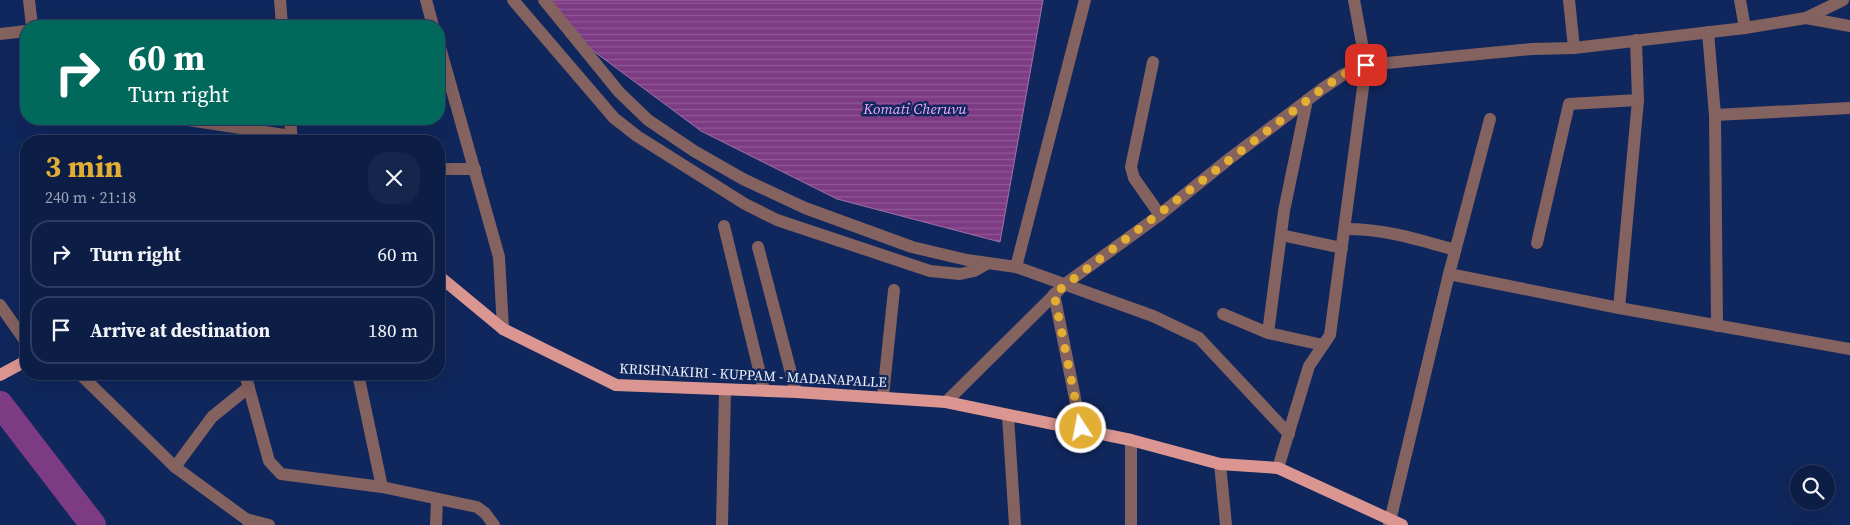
<!DOCTYPE html>
<html lang="en">
<head>
<meta charset="utf-8">
<style>
  :root { --surface:#0c1d46; --page:#15264d; --text:#f1f3f6; --muted:#9aa2b3; --line:#2c3b5f; --accent:#e3ae34 }
  body { margin:0; font-family:"Source Serif 4",serif; background:var(--page); color:var(--text); height:100vh; display:flex; flex-direction:column; font-size:19px; white-space:nowrap }
  * { box-sizing:border-box; margin:0 }
  p { font-size:16px; color:var(--muted) }
  .icon { flex:none; width:28px; height:28px; fill:none; stroke:currentColor; stroke-width:2; stroke-linecap:round; stroke-linejoin:round }
  .map { position:relative; flex:1; overflow:hidden }
  .drawer { position:absolute; left:20px; top:135px; width:425px; height:245px; display:flex; flex-direction:column; background:var(--surface); border-radius:20px; box-shadow:0 5px 20px #0002,0 0 0 1px var(--line) }
  .drawer>* { flex:none }
  .banner { position:absolute; left:20px; top:20px; width:425px; height:105px; border-radius:20px; box-shadow:0 5px 20px #0002,0 0 0 1px var(--line); background:#00695c; color:#fff; overflow:hidden }
  .tools { position:absolute; left:1790px; top:465px; display:grid; gap:10px }
  .tools a { display:grid; place-items:center; width:45px; height:45px; border-radius:50%; background:var(--surface); box-shadow:0 5px 20px #0002,0 0 0 1px var(--line); font-size:25px }
  .pin { position:absolute; display:grid; place-items:center; width:42px; height:42px; color:#fff; margin:-21px; border-radius:10px; box-shadow:0 2px 8px #0006 }
  .me { position:absolute; width:55px; margin:-28px; rotate:349deg; stroke-linejoin:round; filter:drop-shadow(0 0 4px #0008) }
  .turn { display:flex; align-items:center; gap:18px; height:105px; padding:0 25px; font-size:22px }
  .turn .icon { width:65px; height:65px; stroke-width:2.5 }
  .turn b { display:block; font-size:35px; line-height:42px }
  .round { display:grid; place-items:center; flex:none; width:52px; height:52px; border-radius:20px; background:var(--page) }
  .head { display:flex; align-items:center; justify-content:space-between; height:85px; padding:0 25px }
  h1 { font-size:30px; font-weight:700; line-height:38px; color:var(--accent) }
  ul { padding:0; list-style:none }
  li { display:flex; align-items:center; gap:15px; height:68px; margin:0 10px 8px; padding:0 15px; border:2px solid var(--line); border-radius:20px }
  li div { flex:1 }
  li b { display:block; font-size:19px }
  li em { font-style:normal }
  .map>svg:first-child { display:block }
</style>
</head>
<body>
<div class="map">
<svg width="1850" height="525" viewBox="0 0 1850 525">
  <defs>
    <pattern id="water-rules" width="6" height="5" patternUnits="userSpaceOnUse" patternTransform="scale(1.25)"><rect width="6" height="5" fill="#7d3b84"/><path d="M0 2.5h6" fill="none" stroke="#905896"/></pattern>
  </defs>
  <rect width="100%" height="100%" fill="#10275d"/>
  <!-- water -->
  <polygon fill="url(#water-rules)" stroke="#9f72a7" points="551,0 1043,0 1000,242 837,199 701,131 584,44"/>
  <g fill="none" stroke-linecap="round" stroke-linejoin="round">
    <!-- river -->
    <polyline stroke="#7d3b84" stroke-width="26" points="0,404 93,525"/>
    <!-- minor -->
    <g stroke="#84625f" stroke-width="12">
      <polyline points="29,0 32,26"/>
      <polyline points="280,0 282,26"/>
      <polyline points="426,0 433,26"/>
      <polyline points="513,0 614,118 637,136 745,204 777,220 930,271 960,274 974,271 988,263"/>
      <polyline points="544,0 619,92 648,120 694,151 743,179 805,208 912,247 967,260 1016,267 1153,316 1199,338 1289,434"/>
      <polyline points="1569,0 1574,48"/>
      <polyline points="1740,0 1745,28"/>
      <polyline points="1806,18 1850,26"/>
      <polyline points="1708,32 1715,115 1850,108"/>
      <polyline points="0,34 26,31"/>
      <polyline points="1636,40 1638,100 1619,308 1850,349"/>
      <polyline points="439,44 499,257 503,329"/>
      <polyline points="1153,62 1131,167 1134,178 1160,215"/>
      <polyline points="1307,100 1284,211 1268,333 1323,345"/>
      <polyline points="1715,115 1717,326"/>
      <polyline points="182,119 291,136"/>
      <polyline points="290,119 292,141"/>
      <polyline points="1490,119 1449,274 1619,308"/>
      <polyline points="439,169 475,169"/>
      <polyline points="724,226 764,390"/>
      <path d="M1345,229C1386,229 1417,239 1455,250"/>
      <polyline points="1281,235 1342,248"/>
      <polyline points="1537,243 1569,104 1638,100"/>
      <polyline points="758,247 796,392"/>
      <polyline points="1016,267 1085,0"/>
      <polyline points="1054,294 1081,428"/>
      <polyline points="0,305 26,342"/>
      <polyline points="1223,314 1268,333"/>
      <polyline points="80,374 175,467 246,519 251,525"/>
      <polyline points="245,374 269,461 281,474 382,487 477,507 485,513 494,525"/>
      <polyline points="358,374 382,487"/>
      <polyline points="883,396 894,290"/>
      <polyline points="946,402 1065,284 1157,217 1229,159 1322,89 1344,74 1366,65 1532,49 1574,48 1745,28 1806,18 1843,0"/>
      <polyline points="1008,416 1015,525"/>
      <polyline points="1131,440 1131,525"/>
      <polyline points="1220,464 1226,525"/>
      <polyline points="175,467 212,417 249,387"/>
      <polyline points="1278,468 1309,366 1330,335 1366,65 1354,0"/>
      <polyline points="246,519 269,525"/>
      <polyline points="436,525 437,499"/>
      <polyline points="722,525 725,390"/>
      <polyline points="1389,525 1449,274"/>
    </g>
    <!-- major -->
    <g stroke="#dc9691" stroke-width="12">
      <polyline points="439,276 503,329 616,385 796,392 946,402 1131,440 1220,464 1278,468 1402,525"/>
      <polyline points="0,375 26,361"/>
    </g>
  </g>
  <g fill="none" stroke-linecap="round" stroke-linejoin="round">
    <!-- route -->
    <polyline stroke="#e3ae34" stroke-width="9" stroke-dasharray="0 16.2" points="1081,428 1054,294 1322,89 1344,74 1366,65"/>
  </g>
  <g text-anchor="middle" dominant-baseline="central" stroke-width="5" stroke-linejoin="round" paint-order="stroke">
    <!-- street labels -->
    <g font-size="14" fill="#eff2f9" stroke="#10275d">
      <text transform="translate(753 375) rotate(3)">KRISHNAKIRI - KUPPAM - MADANAPALLE</text>
    </g>
    <!-- water labels -->
    <g font-size="15" font-style="italic" fill="#f1a9f8" stroke="#10275d">
      <text x="915" y="108">Komati Cheruvu</text>
    </g>
  </g>
</svg>
<div class="tools">
<a><svg class="icon" aria-label="search" viewBox="0 0 24 24"><circle cx="10" cy="10" r="6"/><path d="M15 15l6 6"/></svg></a>
</div>
<div class="pin" style="left:1366px;top:65px;background:#d93025"><svg class="icon" aria-label="arrive" viewBox="0 0 24 24"><path d="M6 21V4h12l-3 4 3 4H6"/></svg></div>
<svg class="me" style="left:1081px;top:428px" viewBox="-20 -20 40 40"><circle r="17" fill="#e3ae34" stroke="#fff" stroke-width="3"/><path d="M0-11L8 9 0 5-8 9z" fill="#fff"/></svg>
<div class="banner">
<div class="turn"><svg class="icon" aria-label="right" viewBox="0 0 24 24"><path d="M7 20v-9h11M14 6l5 5-5 5"/></svg><div><b>60 m</b>Turn right</div></div>
</div>
<section class="drawer">
<div class="head"><div><h1>3 min</h1><p>240 m · 21:18</p></div><a class="round"><svg class="icon" aria-label="close" viewBox="0 0 24 24"><path d="M6 6l12 12M18 6L6 18"/></svg></a></div>
<ul>
<li><svg class="icon" aria-label="right" viewBox="0 0 24 24"><path d="M7 20v-9h11M14 6l5 5-5 5"/></svg><div><b>Turn right</b></div><em>60 m</em></li>
<li><svg class="icon" aria-label="arrive" viewBox="0 0 24 24"><path d="M6 21V4h12l-3 4 3 4H6"/></svg><div><b>Arrive at destination</b></div><em>180 m</em></li>
</ul>
</section>
</div>
</body>
</html>
